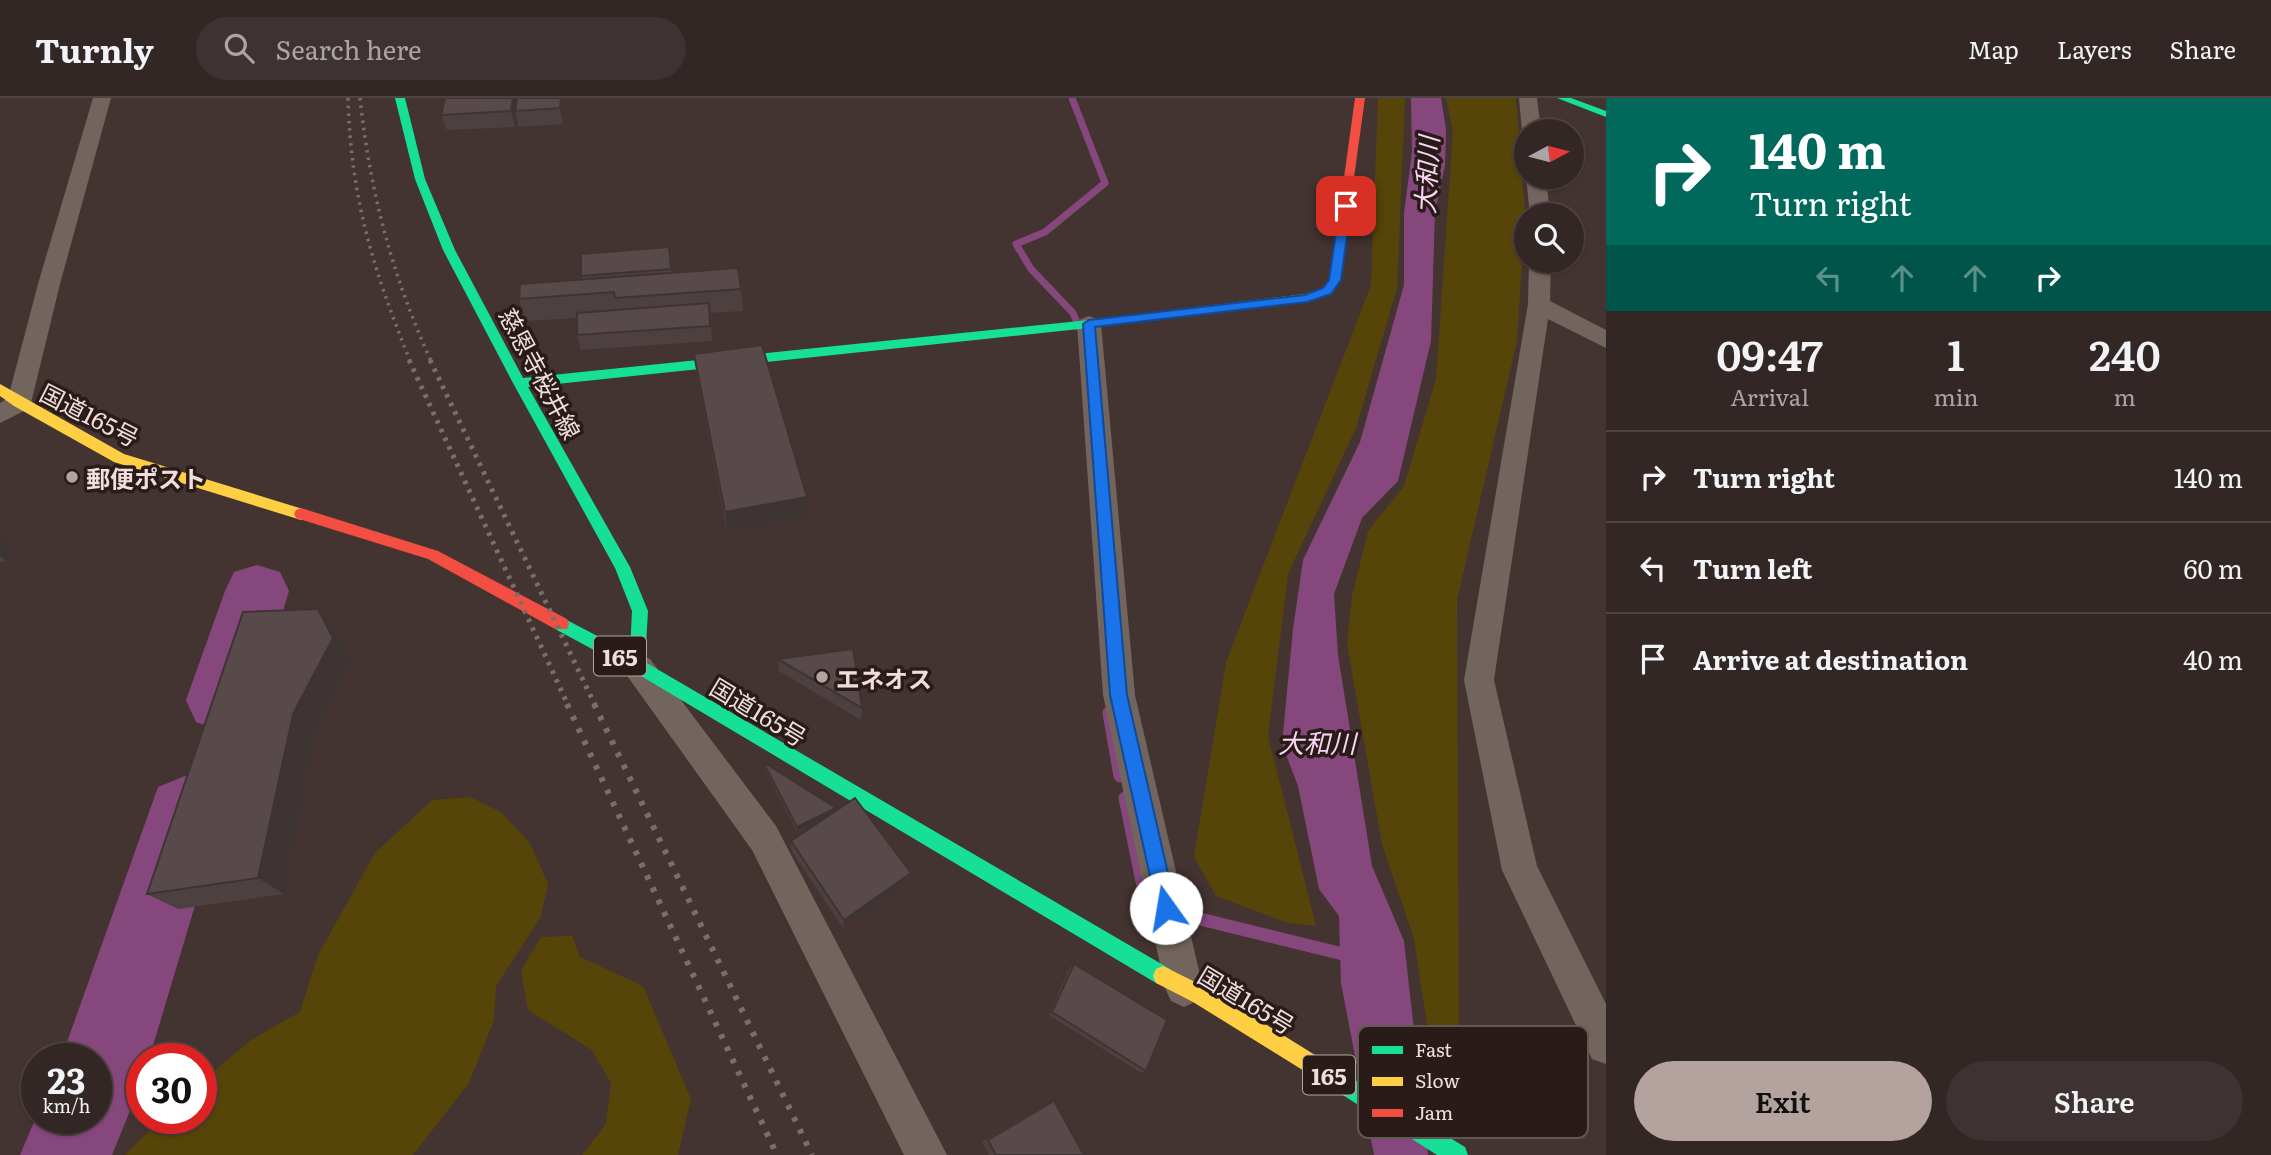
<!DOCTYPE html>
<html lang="en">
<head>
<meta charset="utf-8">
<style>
  :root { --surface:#332725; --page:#3e3332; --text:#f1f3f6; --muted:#a9a5a7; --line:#4e4442; --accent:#b4a29f }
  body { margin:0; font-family:Literata,"Noto Sans JP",serif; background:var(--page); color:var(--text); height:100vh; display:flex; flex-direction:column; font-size:26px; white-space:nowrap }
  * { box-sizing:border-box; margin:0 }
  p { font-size:23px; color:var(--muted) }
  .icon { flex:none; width:38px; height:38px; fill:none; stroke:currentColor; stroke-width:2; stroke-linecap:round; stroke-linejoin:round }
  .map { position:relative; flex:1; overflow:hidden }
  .sheet { display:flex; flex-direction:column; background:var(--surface); width:665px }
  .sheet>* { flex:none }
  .banner { background:#00695c; color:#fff; overflow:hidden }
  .needle { width:46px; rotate:83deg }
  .buttons { position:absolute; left:1514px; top:21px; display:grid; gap:14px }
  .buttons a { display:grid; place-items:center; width:70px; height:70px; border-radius:50%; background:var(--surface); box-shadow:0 2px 5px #0004,0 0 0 2px var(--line); font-size:35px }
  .speed { position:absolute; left:21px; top:945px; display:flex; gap:14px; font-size:35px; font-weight:700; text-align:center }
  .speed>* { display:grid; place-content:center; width:91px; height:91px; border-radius:50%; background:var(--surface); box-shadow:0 2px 5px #0004,0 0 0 2px var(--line); line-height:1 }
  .speed small { font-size:18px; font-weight:400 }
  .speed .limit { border:10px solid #d22; background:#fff; color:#111 }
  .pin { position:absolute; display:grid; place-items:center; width:60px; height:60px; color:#fff; margin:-30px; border-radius:14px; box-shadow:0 4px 10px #0006 }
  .me { position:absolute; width:77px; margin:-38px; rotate:347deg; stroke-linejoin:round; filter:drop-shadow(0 0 5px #0008) }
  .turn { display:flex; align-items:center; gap:24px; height:147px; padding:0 28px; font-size:32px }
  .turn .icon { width:91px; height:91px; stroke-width:2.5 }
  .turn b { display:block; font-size:49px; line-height:60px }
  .lanes { display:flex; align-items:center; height:66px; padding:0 28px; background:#0003; justify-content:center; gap:35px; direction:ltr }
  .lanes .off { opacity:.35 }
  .eta { display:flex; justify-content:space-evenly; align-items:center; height:119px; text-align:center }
  .eta b { font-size:42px; font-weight:600; line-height:49px }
  .action { display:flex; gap:14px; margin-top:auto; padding:14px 28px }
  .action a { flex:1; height:80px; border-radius:42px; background:var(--accent); color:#111; font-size:28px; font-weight:600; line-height:80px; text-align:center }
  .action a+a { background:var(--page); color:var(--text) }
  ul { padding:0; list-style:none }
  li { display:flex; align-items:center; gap:21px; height:91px; padding:0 28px; border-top:2px solid var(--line) }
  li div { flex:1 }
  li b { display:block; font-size:26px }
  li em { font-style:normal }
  header { display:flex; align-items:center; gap:42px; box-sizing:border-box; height:98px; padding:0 35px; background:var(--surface); border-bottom:2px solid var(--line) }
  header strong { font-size:33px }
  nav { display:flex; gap:38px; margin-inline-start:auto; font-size:24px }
  .search { width:490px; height:63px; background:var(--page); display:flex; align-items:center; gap:18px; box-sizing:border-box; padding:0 24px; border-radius:38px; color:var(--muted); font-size:26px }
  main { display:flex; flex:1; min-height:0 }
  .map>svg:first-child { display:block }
</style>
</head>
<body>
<header>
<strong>Turnly</strong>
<div class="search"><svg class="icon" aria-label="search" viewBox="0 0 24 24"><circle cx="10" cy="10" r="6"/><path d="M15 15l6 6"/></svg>Search here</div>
<nav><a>Map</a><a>Layers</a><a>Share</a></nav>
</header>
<main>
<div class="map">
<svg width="1606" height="1057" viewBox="0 0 1606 1057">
  <rect width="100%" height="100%" fill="#443431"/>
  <!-- green -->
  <g fill="#574408">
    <polygon points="1378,0 1405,0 1397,190 1356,330 1288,476 1268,638 1316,828 1288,825 1216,798 1194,759 1226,564 1371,187"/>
    <polygon points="1446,0 1516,0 1525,114 1517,243 1457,502 1459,958 1429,940 1414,841 1382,746 1347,546 1352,498 1368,433 1404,388 1436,281 1453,33"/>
    <polygon points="470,699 501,714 530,745 548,786 541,819 496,888 494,922 469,985 413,1057 125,1057 162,1020 201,1020 201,984 251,942 300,914 318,857 375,755 432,702"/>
    <polygon points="572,838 580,859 643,888 691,1001 678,1057 582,1057 606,1026 611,985 592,952 528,912 521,872 541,839"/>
  </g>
  <!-- water -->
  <polygon fill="#86477d" points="1411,0 1441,0 1446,31 1445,67 1435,114 1431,243 1398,383 1362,420 1334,496 1338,557 1372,768 1404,843 1428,1057 1374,1057 1341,885 1339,818 1319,791 1298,688 1282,646 1293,531 1303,462 1360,344 1404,187 1404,115 1412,54"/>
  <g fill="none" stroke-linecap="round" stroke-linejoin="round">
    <!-- stream-far1 -->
    <polyline stroke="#86477d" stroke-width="7" points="1072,0 1105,85 1045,134 1016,146 1031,171 1073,215 1079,229"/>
    <!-- stream -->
    <g stroke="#86477d" stroke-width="13">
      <polyline points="1109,615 1120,678"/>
      <polyline points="1125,700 1147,808 1351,858"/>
    </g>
    <!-- river -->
    <g fill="#86477d" fill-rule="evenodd">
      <polygon points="257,467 280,474 289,493 256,602 246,624 221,633 196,624 186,602 225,493 234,474"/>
      <polygon points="185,678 212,689 223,714 149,961 142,961 140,988 112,1057 20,1057 37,1017 37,1020 96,1020 96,961 61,961 158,689"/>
    </g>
    <!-- street -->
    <g fill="#72655e" fill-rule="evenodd">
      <polygon points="93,0 111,0 60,186 31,305 28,311 0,325 0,305 8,300 38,186"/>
      <polygon points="1519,0 1537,0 1541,33 1526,33 1526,37 1522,33"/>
      <polygon points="1526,79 1546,79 1550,117 1530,117"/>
      <polygon points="1529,163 1551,163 1550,203 1606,232 1606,250 1548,221 1494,582 1537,768 1606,906 1606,966 1592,961 1502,772 1464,582 1528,206"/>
      <polygon points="1089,218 1097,221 1101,226 1135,597 1203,890 1197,903 1184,909 1171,903 1165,890 1103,597 1077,226 1081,221"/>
      <polygon points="639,557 650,561 776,728 947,1057 904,1057 752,752 628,579 624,570 628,561"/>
    </g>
    <!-- fast -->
    <g fill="#16e098" fill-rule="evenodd">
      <polygon points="395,0 405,0 425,81 455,152 523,280 1089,222 1305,196 1323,190 1329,182 1342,94 1351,92 1341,182 1331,196 1307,204 1089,230 528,289 630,469 648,513 645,564 1170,871 1173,878 1170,885 1163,888 1156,885 631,572 555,531 553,526 555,521 561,519 630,555 632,513 615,470 513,285 443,152 415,81"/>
      <polygon points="1557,0 1571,0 1606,13 1606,19"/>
      <polygon points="1345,976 1465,1049 1468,1057 1437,1057 1338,994 1334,987 1338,980"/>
    </g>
    <!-- slow -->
    <g fill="#ffcf43" fill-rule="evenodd">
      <polygon points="0,286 124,356 306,412 308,416 301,422 114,364 14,308 0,298"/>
      <polygon points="1163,868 1207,890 1352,980 1356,987 1352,994 1345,998 1338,994 1193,904 1156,885 1153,878 1156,871"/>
    </g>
    <!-- jam -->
    <g fill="#f24e42" fill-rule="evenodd">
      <polygon points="1355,0 1365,0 1352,94 1347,97 1342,94"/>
      <polygon points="301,410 438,453 567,521 569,526 567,531 555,531 428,461 296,420 294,416 296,412"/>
    </g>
    <!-- rail-far2 -->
    <g stroke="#796f69" stroke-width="3.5" stroke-dasharray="2.5 5" stroke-linecap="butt">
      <path d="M348,0C351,102 373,170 410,263"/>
      <path d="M360,0C370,94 392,177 431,263"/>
    </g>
    <!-- rail-far1 -->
    <g stroke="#796f69" stroke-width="5" stroke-dasharray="3.5 6" stroke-linecap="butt">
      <polyline points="409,262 568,607"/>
      <polyline points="430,262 595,607"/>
    </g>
    <!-- rail -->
    <g stroke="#796f69" stroke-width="6" stroke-dasharray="4.5 9" stroke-linecap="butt">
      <polyline points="567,606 777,1057"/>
      <polyline points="594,606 812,1057"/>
    </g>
  </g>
  <!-- wall -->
  <g fill="#4c4040">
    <polygon points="445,0 515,0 516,5 564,7 563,26 519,29 516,18 515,29 447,32 441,17"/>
    <polygon points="669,149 672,175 741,191 743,213 710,215 712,243 581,252 577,237 577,220 526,223 519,201 582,181 581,178"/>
    <polygon points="694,256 807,420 727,434 697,278"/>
    <polygon points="0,434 14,446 6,463 0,464"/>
    <polygon points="318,511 337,535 352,563 315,637 284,796 178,811 147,796"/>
    <polygon points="778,561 862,610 861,622 779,573"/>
    <polygon points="763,664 836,710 835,713 911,775 908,784 843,830 791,752 791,743 826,720 797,734 764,669"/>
    <polygon points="1074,866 1146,973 1141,975 1049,917 1070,869"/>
    <polygon points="1054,1003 1084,1057 989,1057 982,1044 1046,1006"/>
  </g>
  <!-- shaded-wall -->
  <g fill="#3e3434">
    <polygon points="513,0 515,0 518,10 515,13 516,18 515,29 511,13"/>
    <polygon points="561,0 563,0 564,7 563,26 560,10"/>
    <polygon points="807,399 807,420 727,434 725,414"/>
    <polygon points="0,434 14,446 6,463 0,458"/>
    <polygon points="318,511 337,535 352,563 315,637 284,796 258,780 293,616"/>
    <polygon points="836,710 835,715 797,734 797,729"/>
    <polygon points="911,775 908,784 843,830 844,822"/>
  </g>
  <!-- building -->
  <g fill="#584a4b" stroke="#3e3434" stroke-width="2">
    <polygon points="445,0 513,0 511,13 441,17"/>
    <polygon points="517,0 561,0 560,10 515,13"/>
    <polygon points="669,149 671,171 581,178 581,156"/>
    <polygon points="738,170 741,191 615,200 614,194 519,201 520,186"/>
    <polygon points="709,205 710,228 577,237 577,215"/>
    <polygon points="762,247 807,399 725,414 694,256"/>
    <polygon points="318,511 333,540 293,616 258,780 147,796 243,514"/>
    <polygon points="853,551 862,610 778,561"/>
    <polygon points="763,664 836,710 797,729"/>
    <polygon points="855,700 911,775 844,822 791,743"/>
    <polygon points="1074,866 1167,922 1146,973 1052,914"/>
    <polygon points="1054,1003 1084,1057 996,1057 988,1042"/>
  </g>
  <!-- route -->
  <polygon fill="#1a73e8" stroke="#114b97" stroke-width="2" points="1346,104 1351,108 1341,182 1331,196 1307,204 1095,229 1127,597 1176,810 1173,817 1166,820 1159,817 1157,810 1110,597 1083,226 1089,222 1305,197 1323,190 1329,182 1340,108"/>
  <!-- markers -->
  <g fill="#b4a29f" stroke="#281b18" stroke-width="2.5">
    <circle cx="72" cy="379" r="7"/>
    <circle cx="822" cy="579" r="7"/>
  </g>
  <g text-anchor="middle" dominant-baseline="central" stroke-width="7" stroke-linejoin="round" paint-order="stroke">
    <!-- shield labels -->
    <g fill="#281b18" stroke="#b5a4a0" stroke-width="2">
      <rect x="594" y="538.5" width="52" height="39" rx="5"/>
      <rect x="1303" y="957.5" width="52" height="39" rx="5"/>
    </g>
    <g font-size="23" font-weight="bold" fill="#f1deda">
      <text x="620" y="558">165</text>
      <text x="1329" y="977">165</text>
    </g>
    <!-- street labels -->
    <g font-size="24" fill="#f1deda" stroke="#281b18">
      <text transform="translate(541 275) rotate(62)">慈恩寺桜井線</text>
      <text transform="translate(90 316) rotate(27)">国道165号</text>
      <text transform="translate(759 613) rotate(31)">国道165号</text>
      <text transform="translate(1247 901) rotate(31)">国道165号</text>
    </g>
    <!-- poi labels -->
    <g font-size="24" font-weight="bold" fill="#f1deda" stroke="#281b18" text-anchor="start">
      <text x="86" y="379">郵便ポスト</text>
      <text x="836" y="579">エネオス</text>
    </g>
    <!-- water labels -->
    <g font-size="26" font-style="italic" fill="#fad4f4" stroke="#281b18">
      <text transform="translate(1425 77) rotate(-87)">大和川</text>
      <text x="1317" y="643">大和川</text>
    </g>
  </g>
  <!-- legend -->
  <rect x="1358" y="928" width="230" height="112" rx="10" fill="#281b18" stroke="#645652" stroke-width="2"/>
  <rect x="1372" y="948" width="31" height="8" fill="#16e098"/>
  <rect x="1372" y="979" width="31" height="9" fill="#ffcf43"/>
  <rect x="1372" y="1011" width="31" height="8" fill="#f24e42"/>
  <g font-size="19" fill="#f1deda">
    <text x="1415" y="959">Fast</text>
    <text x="1415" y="990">Slow</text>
    <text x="1415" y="1022">Jam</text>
  </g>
</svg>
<div class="buttons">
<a><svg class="needle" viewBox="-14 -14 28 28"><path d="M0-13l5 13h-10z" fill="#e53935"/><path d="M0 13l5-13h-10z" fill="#a9a5a7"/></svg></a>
<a><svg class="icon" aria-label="search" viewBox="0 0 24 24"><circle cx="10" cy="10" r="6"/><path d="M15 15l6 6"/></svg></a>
</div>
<div class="speed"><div>23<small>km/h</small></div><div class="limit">30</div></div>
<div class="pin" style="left:1346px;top:108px;background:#d93025"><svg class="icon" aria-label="arrive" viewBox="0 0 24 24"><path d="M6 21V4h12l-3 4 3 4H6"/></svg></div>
<svg class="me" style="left:1166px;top:810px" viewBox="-20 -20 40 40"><circle r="19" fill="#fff"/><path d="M0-13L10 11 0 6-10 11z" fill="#1a73e8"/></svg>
</div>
<section class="sheet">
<div class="banner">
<div class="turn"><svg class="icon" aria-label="right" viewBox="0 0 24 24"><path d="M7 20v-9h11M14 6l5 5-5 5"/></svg><div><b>140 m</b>Turn right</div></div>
<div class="lanes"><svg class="icon off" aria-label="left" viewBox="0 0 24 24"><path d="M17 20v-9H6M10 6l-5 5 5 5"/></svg><svg class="icon off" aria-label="ahead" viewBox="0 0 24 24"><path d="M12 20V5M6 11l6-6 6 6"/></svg><svg class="icon off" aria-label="ahead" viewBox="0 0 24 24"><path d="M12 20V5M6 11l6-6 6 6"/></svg><svg class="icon" aria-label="right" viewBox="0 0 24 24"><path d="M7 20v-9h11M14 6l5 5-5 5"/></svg></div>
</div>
<div class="eta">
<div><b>09:47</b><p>Arrival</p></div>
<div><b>1</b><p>min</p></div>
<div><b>240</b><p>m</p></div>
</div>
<ul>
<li><svg class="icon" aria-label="right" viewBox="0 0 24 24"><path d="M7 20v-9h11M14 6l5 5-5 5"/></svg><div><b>Turn right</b></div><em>140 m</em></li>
<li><svg class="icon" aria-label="left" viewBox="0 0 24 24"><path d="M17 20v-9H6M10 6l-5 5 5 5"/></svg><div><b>Turn left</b></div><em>60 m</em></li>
<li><svg class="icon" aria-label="arrive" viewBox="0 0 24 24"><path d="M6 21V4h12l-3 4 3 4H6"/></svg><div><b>Arrive at destination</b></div><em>40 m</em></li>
</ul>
<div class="action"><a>Exit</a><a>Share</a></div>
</section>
</main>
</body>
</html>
